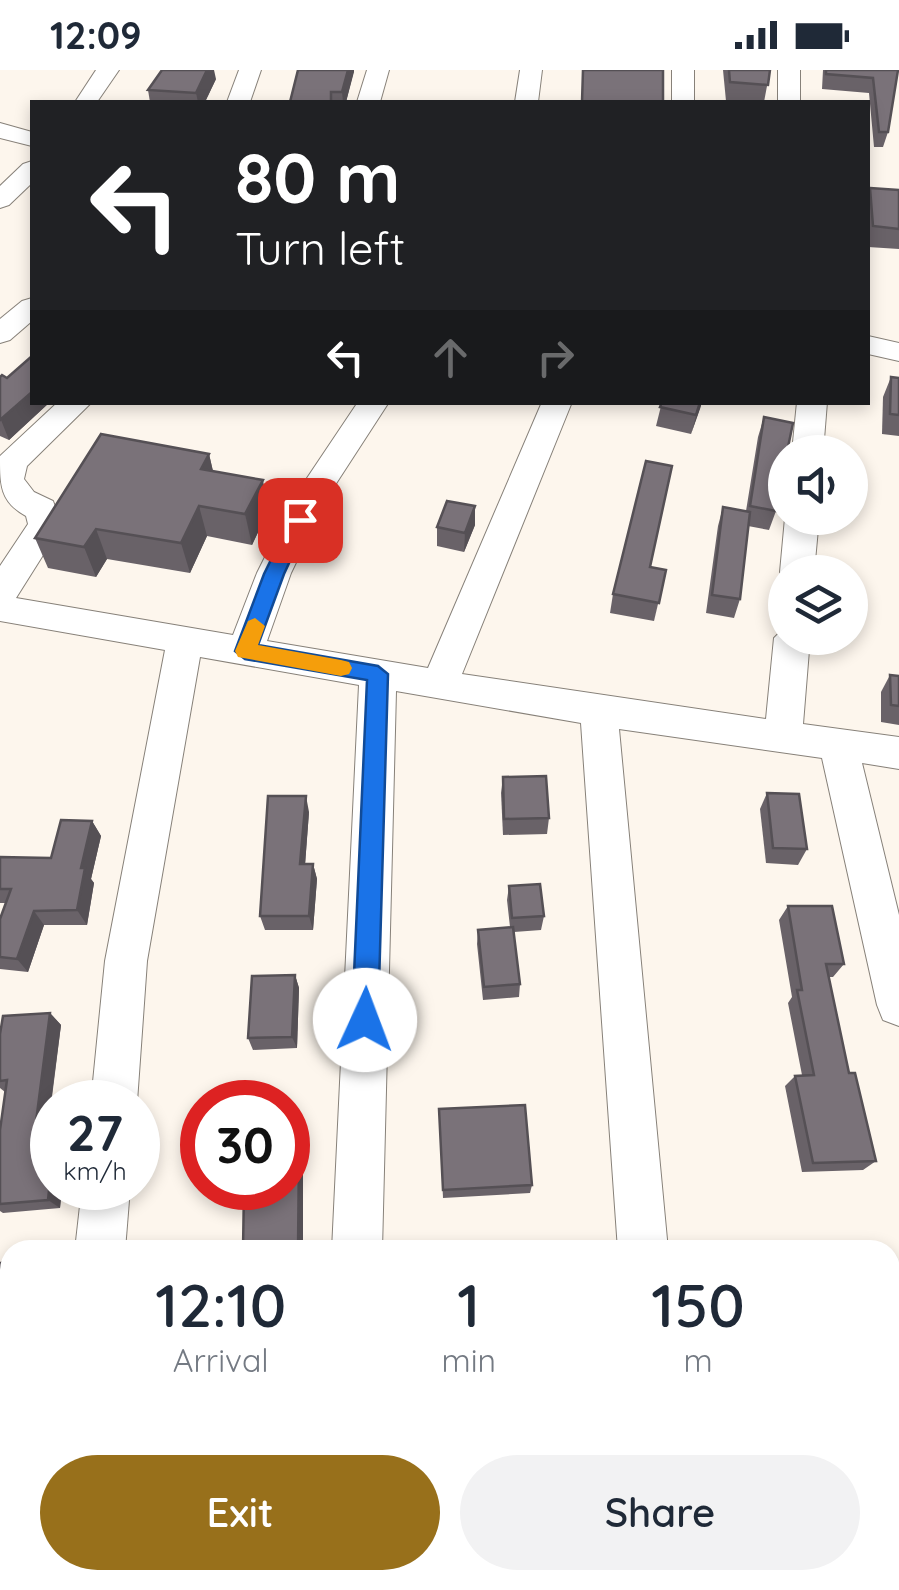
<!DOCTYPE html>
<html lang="en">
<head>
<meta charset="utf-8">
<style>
  :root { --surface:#fff; --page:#f2f2f3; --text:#1f2937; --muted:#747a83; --accent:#98701b }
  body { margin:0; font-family:Quicksand,sans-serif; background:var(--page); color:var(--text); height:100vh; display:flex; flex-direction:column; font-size:38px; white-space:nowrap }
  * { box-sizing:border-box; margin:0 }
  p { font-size:32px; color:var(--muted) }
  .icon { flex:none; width:55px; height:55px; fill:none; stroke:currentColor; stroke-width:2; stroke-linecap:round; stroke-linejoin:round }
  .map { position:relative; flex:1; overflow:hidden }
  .details { position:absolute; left:0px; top:1170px; width:900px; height:350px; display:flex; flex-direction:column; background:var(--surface); border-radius:30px 30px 0 0; box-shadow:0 5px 15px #0003 }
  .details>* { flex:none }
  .banner { position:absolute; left:30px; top:30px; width:840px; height:305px; border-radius:0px; box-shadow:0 5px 15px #0003; background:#202124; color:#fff; overflow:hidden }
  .fabs { position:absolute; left:768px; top:365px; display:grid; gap:20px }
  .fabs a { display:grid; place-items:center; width:100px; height:100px; border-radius:50%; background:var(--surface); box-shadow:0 5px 15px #0003; font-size:50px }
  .speed { position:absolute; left:30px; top:1010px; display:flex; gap:20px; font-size:50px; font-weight:700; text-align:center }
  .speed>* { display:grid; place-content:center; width:130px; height:130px; border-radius:50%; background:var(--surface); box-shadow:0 5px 15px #0003; line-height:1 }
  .speed small { font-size:25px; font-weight:400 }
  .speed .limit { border:15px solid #d22; background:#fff; color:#111 }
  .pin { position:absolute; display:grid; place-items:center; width:85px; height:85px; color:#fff; margin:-42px; border-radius:20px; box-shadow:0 5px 15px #0006 }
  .me { position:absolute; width:110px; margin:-55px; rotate:2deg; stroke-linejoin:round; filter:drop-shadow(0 0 8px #0008) }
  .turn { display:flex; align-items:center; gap:35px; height:210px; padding:0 40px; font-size:45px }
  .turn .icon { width:130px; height:130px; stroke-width:2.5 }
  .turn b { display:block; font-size:70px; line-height:85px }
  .lanes { display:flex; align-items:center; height:95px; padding:0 40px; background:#0003; justify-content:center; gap:50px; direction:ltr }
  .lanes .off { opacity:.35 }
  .eta { display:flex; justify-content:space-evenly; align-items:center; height:170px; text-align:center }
  .eta b { font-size:60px; font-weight:600; line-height:70px }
  .cta { display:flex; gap:20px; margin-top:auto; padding:20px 40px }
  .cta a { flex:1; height:115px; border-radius:60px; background:var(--accent); color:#fff; font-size:40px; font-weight:600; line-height:115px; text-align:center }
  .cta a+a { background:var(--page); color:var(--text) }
  .status { display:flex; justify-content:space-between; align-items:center; height:70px; padding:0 50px; background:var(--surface); direction:ltr }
  .status svg { height:28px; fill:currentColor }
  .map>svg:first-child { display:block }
</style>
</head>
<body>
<div class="status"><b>12:09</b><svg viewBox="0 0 49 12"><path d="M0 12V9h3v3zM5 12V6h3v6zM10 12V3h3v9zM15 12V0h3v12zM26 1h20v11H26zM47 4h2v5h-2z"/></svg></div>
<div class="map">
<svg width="899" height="1520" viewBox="0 0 899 1520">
  <rect width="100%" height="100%" fill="#fdf6ed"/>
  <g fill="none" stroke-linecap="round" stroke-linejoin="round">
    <defs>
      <g id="minor">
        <polygon points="96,0 119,0 97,32 75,32"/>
        <polygon points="239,0 261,0 250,32 227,32"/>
        <polygon points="367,0 389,0 380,32 357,32"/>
        <polygon points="520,0 542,0 538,32 515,32"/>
        <rect x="672" y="0" width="22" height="32"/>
        <rect x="778" y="0" width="22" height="32"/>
        <polygon points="0,53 32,62 32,76 0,68"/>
        <polygon points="32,91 32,113 9,135 0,138 0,116 23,94"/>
        <polygon points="32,228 32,251 10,270 0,273 0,249 22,231"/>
        <polygon points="868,266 899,273 899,291 868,284"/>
        <path d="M58,332H92L27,396L24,409L34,422L53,431L62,455L16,528L233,565L257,503L297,423L358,332H389L328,426L291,503L267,571L428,598L542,332H572L462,604L766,649L774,568L785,557V568H810L803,654L899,667V699L862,693L899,845V956L883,950L877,935L822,688L619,659L668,1180H618L581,653L396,621L382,1180H332L359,615L200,587L147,891L137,1032H91L105,891L165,580L0,551V496L28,454L26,446C0,432 0,415 0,386Z"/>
        <polygon points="797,332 827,332 823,382 792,382"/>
        <polygon points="785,448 819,448 814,502 785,502 785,511 780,502"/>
        <polygon points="82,1118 130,1118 125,1180 75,1180"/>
        <polygon points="43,1510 99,1510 99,1520 41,1520"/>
        <polygon points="330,1510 386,1510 387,1520 329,1520"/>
        <polygon points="644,1510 700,1510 703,1520 645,1520"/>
      </g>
    </defs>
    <!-- minor casing -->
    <use href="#minor" stroke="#878179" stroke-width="2"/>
    <!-- minor -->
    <use href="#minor" fill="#fff" fill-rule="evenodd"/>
  </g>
  <!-- wall -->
  <g fill="#696268">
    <polygon points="298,0 354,0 346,32 290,32"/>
    <polygon points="723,0 770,0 764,32 726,31"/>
    <polygon points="823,0 898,0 888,62 883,77 874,77 869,23 822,19"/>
    <polygon points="216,9 205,32 150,32 148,20"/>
    <polygon points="870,118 899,120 899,179 868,177 868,126"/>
    <polygon points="0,307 7,308 32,332 50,332 9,370 0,366"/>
    <polygon points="891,307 899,308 899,366 882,364 883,327"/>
    <polygon points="662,332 702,332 691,364 656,356"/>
    <polygon points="764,347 776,441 769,460 748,456 740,529 734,548 706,543 718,456 723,437 746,441 758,367"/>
    <polygon points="209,384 213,401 268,441 252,475 207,466 190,503 107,489 96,507 48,498 35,468"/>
    <polygon points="475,436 475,455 464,482 437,476 437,457"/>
    <polygon points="666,500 654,551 610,543 613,524"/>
    <polygon points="890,605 899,606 899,655 881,652 881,622"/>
    <polygon points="503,707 549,748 547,764 503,765 501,723"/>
    <polygon points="767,723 807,779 798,795 766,793 760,739"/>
    <polygon points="309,742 305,794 313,794 317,809 313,860 265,860 260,846"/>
    <polygon points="92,751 101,766 91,809 94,813 87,855 44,855 28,902 0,899 0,849 6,833 0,833 0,787 51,788"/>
    <polygon points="509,816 544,846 541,860 514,862 520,914 519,927 483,930 477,874 478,860 510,857 507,830"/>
    <polygon points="788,836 844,894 833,907 829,907 849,1003 876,1091 863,1100 802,1102 785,1016 795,1006 802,1005 788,933 792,927 779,850"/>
    <polygon points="295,905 299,918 297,978 253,980 248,968"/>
    <polygon points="50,943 61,955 49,1051 52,1118 62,1118 60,1138 3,1143 0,1141 0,1060 5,1022 0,1018 0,964"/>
    <polygon points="439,1039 532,1115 530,1123 443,1128"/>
    <polygon points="10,1192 10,1290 0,1291 0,1193"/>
    <polygon points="567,1510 606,1510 607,1517 620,1517 625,1520 568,1520"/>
  </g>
  <!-- shaded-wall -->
  <g fill="#555055">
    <polygon points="207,0 214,0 216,9 205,32 198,32 196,23"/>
    <polygon points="348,0 354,0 354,2 346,32 343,32 342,22"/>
    <polygon points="32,322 32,332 50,332 9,370 1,350"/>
    <polygon points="700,332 702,332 700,339 691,364"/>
    <polygon points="209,384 216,415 201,399"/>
    <polygon points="263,410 268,441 252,475 245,444"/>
    <polygon points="199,436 207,466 190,503 181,473"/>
    <polygon points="475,436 475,455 464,482 465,463"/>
    <polygon points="96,459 107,489 96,507 84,477"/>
    <polygon points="306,726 309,742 304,809 300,794"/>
    <polygon points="92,751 101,766 91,809 94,813 87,855 77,840 81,798"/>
    <polygon points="313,794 317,809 313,860 309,846"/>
    <polygon points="34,841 44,855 28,902 17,889"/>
    <polygon points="295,905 299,918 297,978 292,967"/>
    <polygon points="50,943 61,955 47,1062 36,1052"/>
    <polygon points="299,1081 303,1090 303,1180 298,1180"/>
    <polygon points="52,1093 52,1118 62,1118 60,1138 48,1130"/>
    <polygon points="7,1410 0,1487 0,1411"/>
  </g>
  <!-- building -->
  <g fill="#7a7279" stroke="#555055" stroke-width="2.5">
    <polygon points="162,0 207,0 196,23 148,20"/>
    <polygon points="298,0 348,0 342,22 331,22 331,32 290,32"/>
    <polygon points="583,0 663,0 663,32 582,32"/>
    <polygon points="729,0 770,0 768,15 730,12"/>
    <polygon points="826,0 898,0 888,62 879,62 873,8 826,4"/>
    <polygon points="870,118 899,120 899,159 873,156"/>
    <polygon points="32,286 32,322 0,350 0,307 2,305 7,308"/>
    <polygon points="891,307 899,308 899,345 890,344"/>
    <polygon points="662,332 700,332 696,345 660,337"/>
    <polygon points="764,347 793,353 787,382 785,382 785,394 776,441 750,436"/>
    <polygon points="101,364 209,384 201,399 263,410 245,444 199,436 181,473 96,459 84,477 35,468"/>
    <polygon points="646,391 672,396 650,497 666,500 659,533 613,524"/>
    <polygon points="447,431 475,436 465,463 437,457"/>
    <polygon points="723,437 750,442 740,529 712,525"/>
    <polygon points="890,605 899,606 899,636 891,635"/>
    <polygon points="546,706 549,748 504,749 503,707"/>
    <polygon points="767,723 799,724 807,779 773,778"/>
    <polygon points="268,726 306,726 300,794 313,794 309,846 260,846"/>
    <polygon points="61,750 92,751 81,798 85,798 77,840 34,841 17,889 0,887 0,849 11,819 0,819 0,787 51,788"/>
    <polygon points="540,814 544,846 512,848 509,816"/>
    <polygon points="788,836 832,836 844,894 826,894 849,1003 855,1003 876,1091 813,1093 795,1006 814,1005 797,920 802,920"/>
    <polygon points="513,857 520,914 484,917 478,860"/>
    <polygon points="295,905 292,967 248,968 252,906"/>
    <polygon points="50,943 36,1052 52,1051 52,1093 48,1130 0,1134 0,1060 7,1010 0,1011 0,964 3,946"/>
    <polygon points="525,1035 532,1115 443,1120 439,1039"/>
    <polygon points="299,1081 298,1180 243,1180 244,1118 288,1118 288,1082"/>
    <polygon points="10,1192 10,1285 0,1286 0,1193"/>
    <rect x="890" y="1204" width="9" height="60"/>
    <polygon points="890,1281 899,1281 899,1348 890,1349"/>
    <polygon points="571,1510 606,1510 607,1520 572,1520"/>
  </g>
  <!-- route -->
  <polygon fill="#1a73e8" stroke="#114b97" stroke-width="2.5" points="300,443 309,450 284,504 258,575 378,596 388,604 378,950 374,958 365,962 356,958 352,950 367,610 245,589 235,581 264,504 293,445"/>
  <!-- slow -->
  <polygon fill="#f59e0b" points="255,548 265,556 258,575 341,590 349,592 352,598 349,604 341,606 238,587 235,581 248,551"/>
</svg>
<div class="fabs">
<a><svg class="icon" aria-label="sound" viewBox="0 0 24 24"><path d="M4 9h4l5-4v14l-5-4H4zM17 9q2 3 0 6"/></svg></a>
<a><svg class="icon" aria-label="layers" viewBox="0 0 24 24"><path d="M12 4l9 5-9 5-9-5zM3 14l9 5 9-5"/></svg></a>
</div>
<div class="speed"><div>27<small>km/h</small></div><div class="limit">30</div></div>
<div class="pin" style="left:300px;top:450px;background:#d93025"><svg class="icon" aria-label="arrive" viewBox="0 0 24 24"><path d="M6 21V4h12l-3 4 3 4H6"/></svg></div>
<svg class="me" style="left:365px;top:950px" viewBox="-20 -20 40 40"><circle r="19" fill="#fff"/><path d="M0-13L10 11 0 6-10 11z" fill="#1a73e8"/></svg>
<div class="banner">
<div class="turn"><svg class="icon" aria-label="left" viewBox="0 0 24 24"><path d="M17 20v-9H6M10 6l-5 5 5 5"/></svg><div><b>80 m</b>Turn left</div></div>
<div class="lanes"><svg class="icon" aria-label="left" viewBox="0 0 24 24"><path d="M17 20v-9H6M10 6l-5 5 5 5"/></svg><svg class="icon off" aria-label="ahead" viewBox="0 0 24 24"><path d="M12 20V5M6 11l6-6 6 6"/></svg><svg class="icon off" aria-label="right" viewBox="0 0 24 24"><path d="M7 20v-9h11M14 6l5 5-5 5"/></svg></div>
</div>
<section class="details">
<div class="eta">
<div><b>12:10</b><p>Arrival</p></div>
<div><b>1</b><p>min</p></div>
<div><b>150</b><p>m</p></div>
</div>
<div class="cta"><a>Exit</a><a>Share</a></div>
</section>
</div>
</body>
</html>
